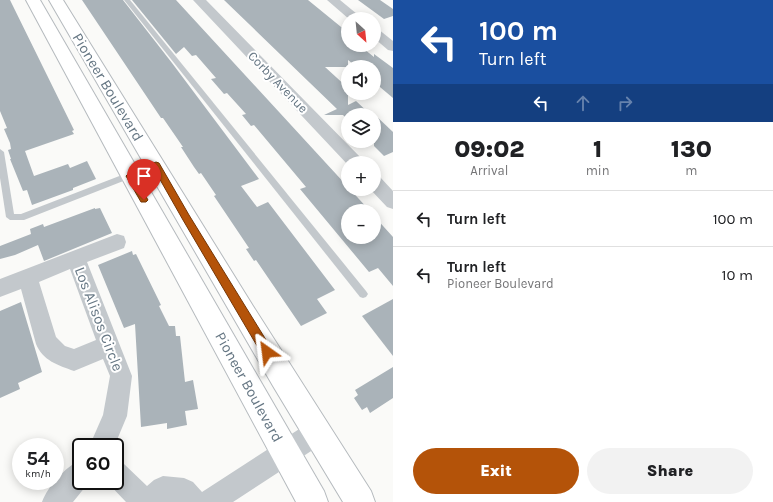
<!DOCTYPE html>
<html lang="en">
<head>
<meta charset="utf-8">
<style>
  :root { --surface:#fff; --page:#f2f2f2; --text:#202124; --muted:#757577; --line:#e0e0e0; --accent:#b45309 }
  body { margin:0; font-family:Karla,sans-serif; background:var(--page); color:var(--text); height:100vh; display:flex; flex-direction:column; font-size:15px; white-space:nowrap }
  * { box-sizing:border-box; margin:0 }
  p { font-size:13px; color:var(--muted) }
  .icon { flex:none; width:22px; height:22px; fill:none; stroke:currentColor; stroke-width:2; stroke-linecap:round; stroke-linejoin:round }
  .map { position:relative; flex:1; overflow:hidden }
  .drawer { display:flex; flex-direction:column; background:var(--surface); width:380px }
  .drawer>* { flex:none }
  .hud { background:#1a4fa0; color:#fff; overflow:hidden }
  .needle { width:26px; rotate:153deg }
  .buttons { position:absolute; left:341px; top:12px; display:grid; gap:8px }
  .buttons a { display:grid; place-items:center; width:40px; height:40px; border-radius:50%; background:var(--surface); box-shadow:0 2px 10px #0003; font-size:20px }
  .speed { position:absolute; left:12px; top:438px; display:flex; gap:8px; font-size:20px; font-weight:700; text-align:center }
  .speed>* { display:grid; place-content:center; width:52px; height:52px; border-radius:50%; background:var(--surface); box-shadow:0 2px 10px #0003; line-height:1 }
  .speed small { font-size:10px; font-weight:400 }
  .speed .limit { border:2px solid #111; border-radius:6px; background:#fff; color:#111 }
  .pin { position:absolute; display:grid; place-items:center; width:34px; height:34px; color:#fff; margin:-41px -17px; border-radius:50% 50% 50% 0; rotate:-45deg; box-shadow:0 0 4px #0007 }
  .pin .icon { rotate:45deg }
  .me { position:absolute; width:44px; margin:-22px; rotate:329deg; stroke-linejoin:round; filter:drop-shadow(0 0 3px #0008) }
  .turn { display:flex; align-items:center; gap:14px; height:84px; padding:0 20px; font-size:18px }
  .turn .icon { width:52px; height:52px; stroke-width:2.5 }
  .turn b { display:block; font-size:28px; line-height:34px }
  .lanes { display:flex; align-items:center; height:38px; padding:0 20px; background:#0003; justify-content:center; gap:20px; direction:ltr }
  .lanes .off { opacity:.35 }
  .eta { display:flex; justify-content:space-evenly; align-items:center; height:68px; text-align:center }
  .eta b { font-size:24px; font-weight:800; line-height:28px }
  .action { display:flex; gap:8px; margin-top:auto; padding:8px 20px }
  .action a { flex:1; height:46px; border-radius:24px; background:var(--accent); color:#fff; font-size:16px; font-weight:800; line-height:46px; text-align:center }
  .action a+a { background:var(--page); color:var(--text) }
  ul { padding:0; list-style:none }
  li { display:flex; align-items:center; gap:12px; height:56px; padding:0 20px; border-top:1px solid var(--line) }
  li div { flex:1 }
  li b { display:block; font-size:15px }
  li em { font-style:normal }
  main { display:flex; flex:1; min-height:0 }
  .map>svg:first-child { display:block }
</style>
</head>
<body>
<main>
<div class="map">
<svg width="393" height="502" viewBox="0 0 393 502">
  <rect width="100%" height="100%" fill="#fafaf8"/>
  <!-- building -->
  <g fill="#aab3b9">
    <polygon points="0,0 10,0 74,130 72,131 74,134 25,151 34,176 68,164 70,168 87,161 96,179 73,188 73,190 32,205 27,190 23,191 10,159 11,159 8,150 11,149 10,143 4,129 7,128 0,111"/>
    <polygon points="82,0 123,0 172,63 259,179 241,186 257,207 268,202 335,290 317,299 327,313 301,326 256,260 254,261 246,249 249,248 214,196 216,195 201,173 199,174 194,167 181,147 183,147 163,118 161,118"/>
    <polygon points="132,0 176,0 370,211 348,211 348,237 374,237 374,216 393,237 393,286 378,268 369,272 300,189 306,187 254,125 251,126 242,115 246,114 227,93 224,94 211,79 216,78 196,55 192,56 184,47 176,54"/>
    <polygon points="224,0 308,0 346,31 343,32 348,36 348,45 359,45 374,57 374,54 393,68 393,98 374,82 374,67 357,67 348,60 348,67 325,67 348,88 344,91 348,94 348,105 356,101 371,115 348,115 348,120 343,115 324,115 337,109"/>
    <polygon points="358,0 380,0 393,9 393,16 384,19"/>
    <polygon points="374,114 393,132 393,152 384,156 374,146"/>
    <polygon points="95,208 95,209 100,208 112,233 44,261 38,245 15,255 0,259 0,246 31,234 30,229 43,224 44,227"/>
    <polygon points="132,251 133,255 136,254 161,305 159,306 169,326 175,326 176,336 180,336 185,382 193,380 198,409 185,411 187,425 167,429 167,423 141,427 135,324 124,328 98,265"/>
    <polygon points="393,299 393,356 362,316"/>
    <polygon points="21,302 42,372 18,383 20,389 0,398 0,311"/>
    <polygon points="393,367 393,398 370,413 367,407 362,410 354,398 358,395 355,390"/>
  </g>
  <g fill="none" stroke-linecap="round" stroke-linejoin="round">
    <defs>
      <g id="primary">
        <polygon points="26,0 40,0 324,491 328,502 296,502"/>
        <polygon points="49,0 63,0 253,306 371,491 375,502 343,502 273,386"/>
      </g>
    </defs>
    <!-- primary casing -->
    <use href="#primary" stroke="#b5babe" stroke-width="2"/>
    <!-- service -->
    <g fill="#c3c8cc" fill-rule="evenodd">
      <polygon points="124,0 130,0 366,291 368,294 366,297 363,298 360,297"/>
      <polygon points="0,149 4,152 14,214 21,214 153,163 156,162 160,165 159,167 24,220 10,220 6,217 0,178"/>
    </g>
    <!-- minor -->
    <g fill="#c3c8cc" fill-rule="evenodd">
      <polygon points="193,0 206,0 362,159 364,163 348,163 348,165"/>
      <polygon points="327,0 340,0 363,19 349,19"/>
      <polygon points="374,28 378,29 393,41 393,51 388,50 374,38"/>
      <polygon points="374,175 380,177 393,191 393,209 387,207 370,189 374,189"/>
      <path d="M117,234L124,236L126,242L124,248L87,262L132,376L127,416L114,447H89L103,415L110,376L103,359L74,371C58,365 43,361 36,344L21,289L0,297V279ZM70,269L96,340L74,349L65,346L56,337L39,282Z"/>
      <polygon points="316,421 325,424 328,433 325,442 233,502 126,502 106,481 115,481 115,460 124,464 147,486 154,480 163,476 184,478 193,482 202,492 307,424"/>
      <path d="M81,460V481H90L73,502H42C48,486 65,467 81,460Z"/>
    </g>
    <!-- primary -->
    <use href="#primary" fill="#fff" fill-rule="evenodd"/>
  </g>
  <!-- route -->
  <polygon fill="#b45309" stroke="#753606" points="156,162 159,163 189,215 271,348 272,352 271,356 267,357 263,356 183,220 154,169 135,177 148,200 146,202 141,202 126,176 128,174"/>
  <g text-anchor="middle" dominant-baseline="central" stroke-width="4" stroke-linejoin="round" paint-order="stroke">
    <!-- far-street labels -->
    <g font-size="13" fill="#657683" stroke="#fff">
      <text transform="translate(278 82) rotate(46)">Corby Avenue</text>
    </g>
    <!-- street labels -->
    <g font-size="15" fill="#657683" stroke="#fff">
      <text transform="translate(108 87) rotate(59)">Pioneer Boulevard</text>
      <text transform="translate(99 319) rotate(69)">Los Alisos Circle</text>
      <text transform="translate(249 387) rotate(61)">Pioneer Boulevard</text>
    </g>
  </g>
</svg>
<div class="buttons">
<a><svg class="needle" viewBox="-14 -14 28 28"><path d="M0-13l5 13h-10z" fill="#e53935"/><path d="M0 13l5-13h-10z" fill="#757577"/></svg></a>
<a><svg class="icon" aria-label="sound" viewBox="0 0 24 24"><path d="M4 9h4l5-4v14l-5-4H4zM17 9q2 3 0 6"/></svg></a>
<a><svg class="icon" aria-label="layers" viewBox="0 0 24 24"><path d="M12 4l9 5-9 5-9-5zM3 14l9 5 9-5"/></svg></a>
<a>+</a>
<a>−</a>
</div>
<div class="speed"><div>54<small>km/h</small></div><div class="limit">60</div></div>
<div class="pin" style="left:144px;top:200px;background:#d93025"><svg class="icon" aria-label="arrive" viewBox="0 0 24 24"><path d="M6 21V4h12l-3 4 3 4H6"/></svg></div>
<svg class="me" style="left:267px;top:352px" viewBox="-20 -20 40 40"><path d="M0-17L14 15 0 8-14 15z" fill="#b45309" stroke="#fff" stroke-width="4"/></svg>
</div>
<section class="drawer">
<div class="hud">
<div class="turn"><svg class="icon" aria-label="left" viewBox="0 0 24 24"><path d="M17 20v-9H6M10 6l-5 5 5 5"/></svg><div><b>100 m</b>Turn left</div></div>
<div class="lanes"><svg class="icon" aria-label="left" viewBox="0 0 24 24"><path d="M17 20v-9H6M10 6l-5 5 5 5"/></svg><svg class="icon off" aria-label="ahead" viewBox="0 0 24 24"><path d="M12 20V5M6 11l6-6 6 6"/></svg><svg class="icon off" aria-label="right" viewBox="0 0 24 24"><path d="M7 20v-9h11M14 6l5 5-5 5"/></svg></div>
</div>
<div class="eta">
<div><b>09:02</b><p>Arrival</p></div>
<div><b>1</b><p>min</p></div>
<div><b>130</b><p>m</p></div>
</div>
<ul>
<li><svg class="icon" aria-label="left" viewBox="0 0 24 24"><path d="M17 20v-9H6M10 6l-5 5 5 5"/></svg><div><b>Turn left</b></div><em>100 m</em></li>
<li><svg class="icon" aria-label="left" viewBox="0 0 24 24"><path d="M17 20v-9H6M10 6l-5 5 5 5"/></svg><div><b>Turn left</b><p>Pioneer Boulevard</p></div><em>10 m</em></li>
</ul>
<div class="action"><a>Exit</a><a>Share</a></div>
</section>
</main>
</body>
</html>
